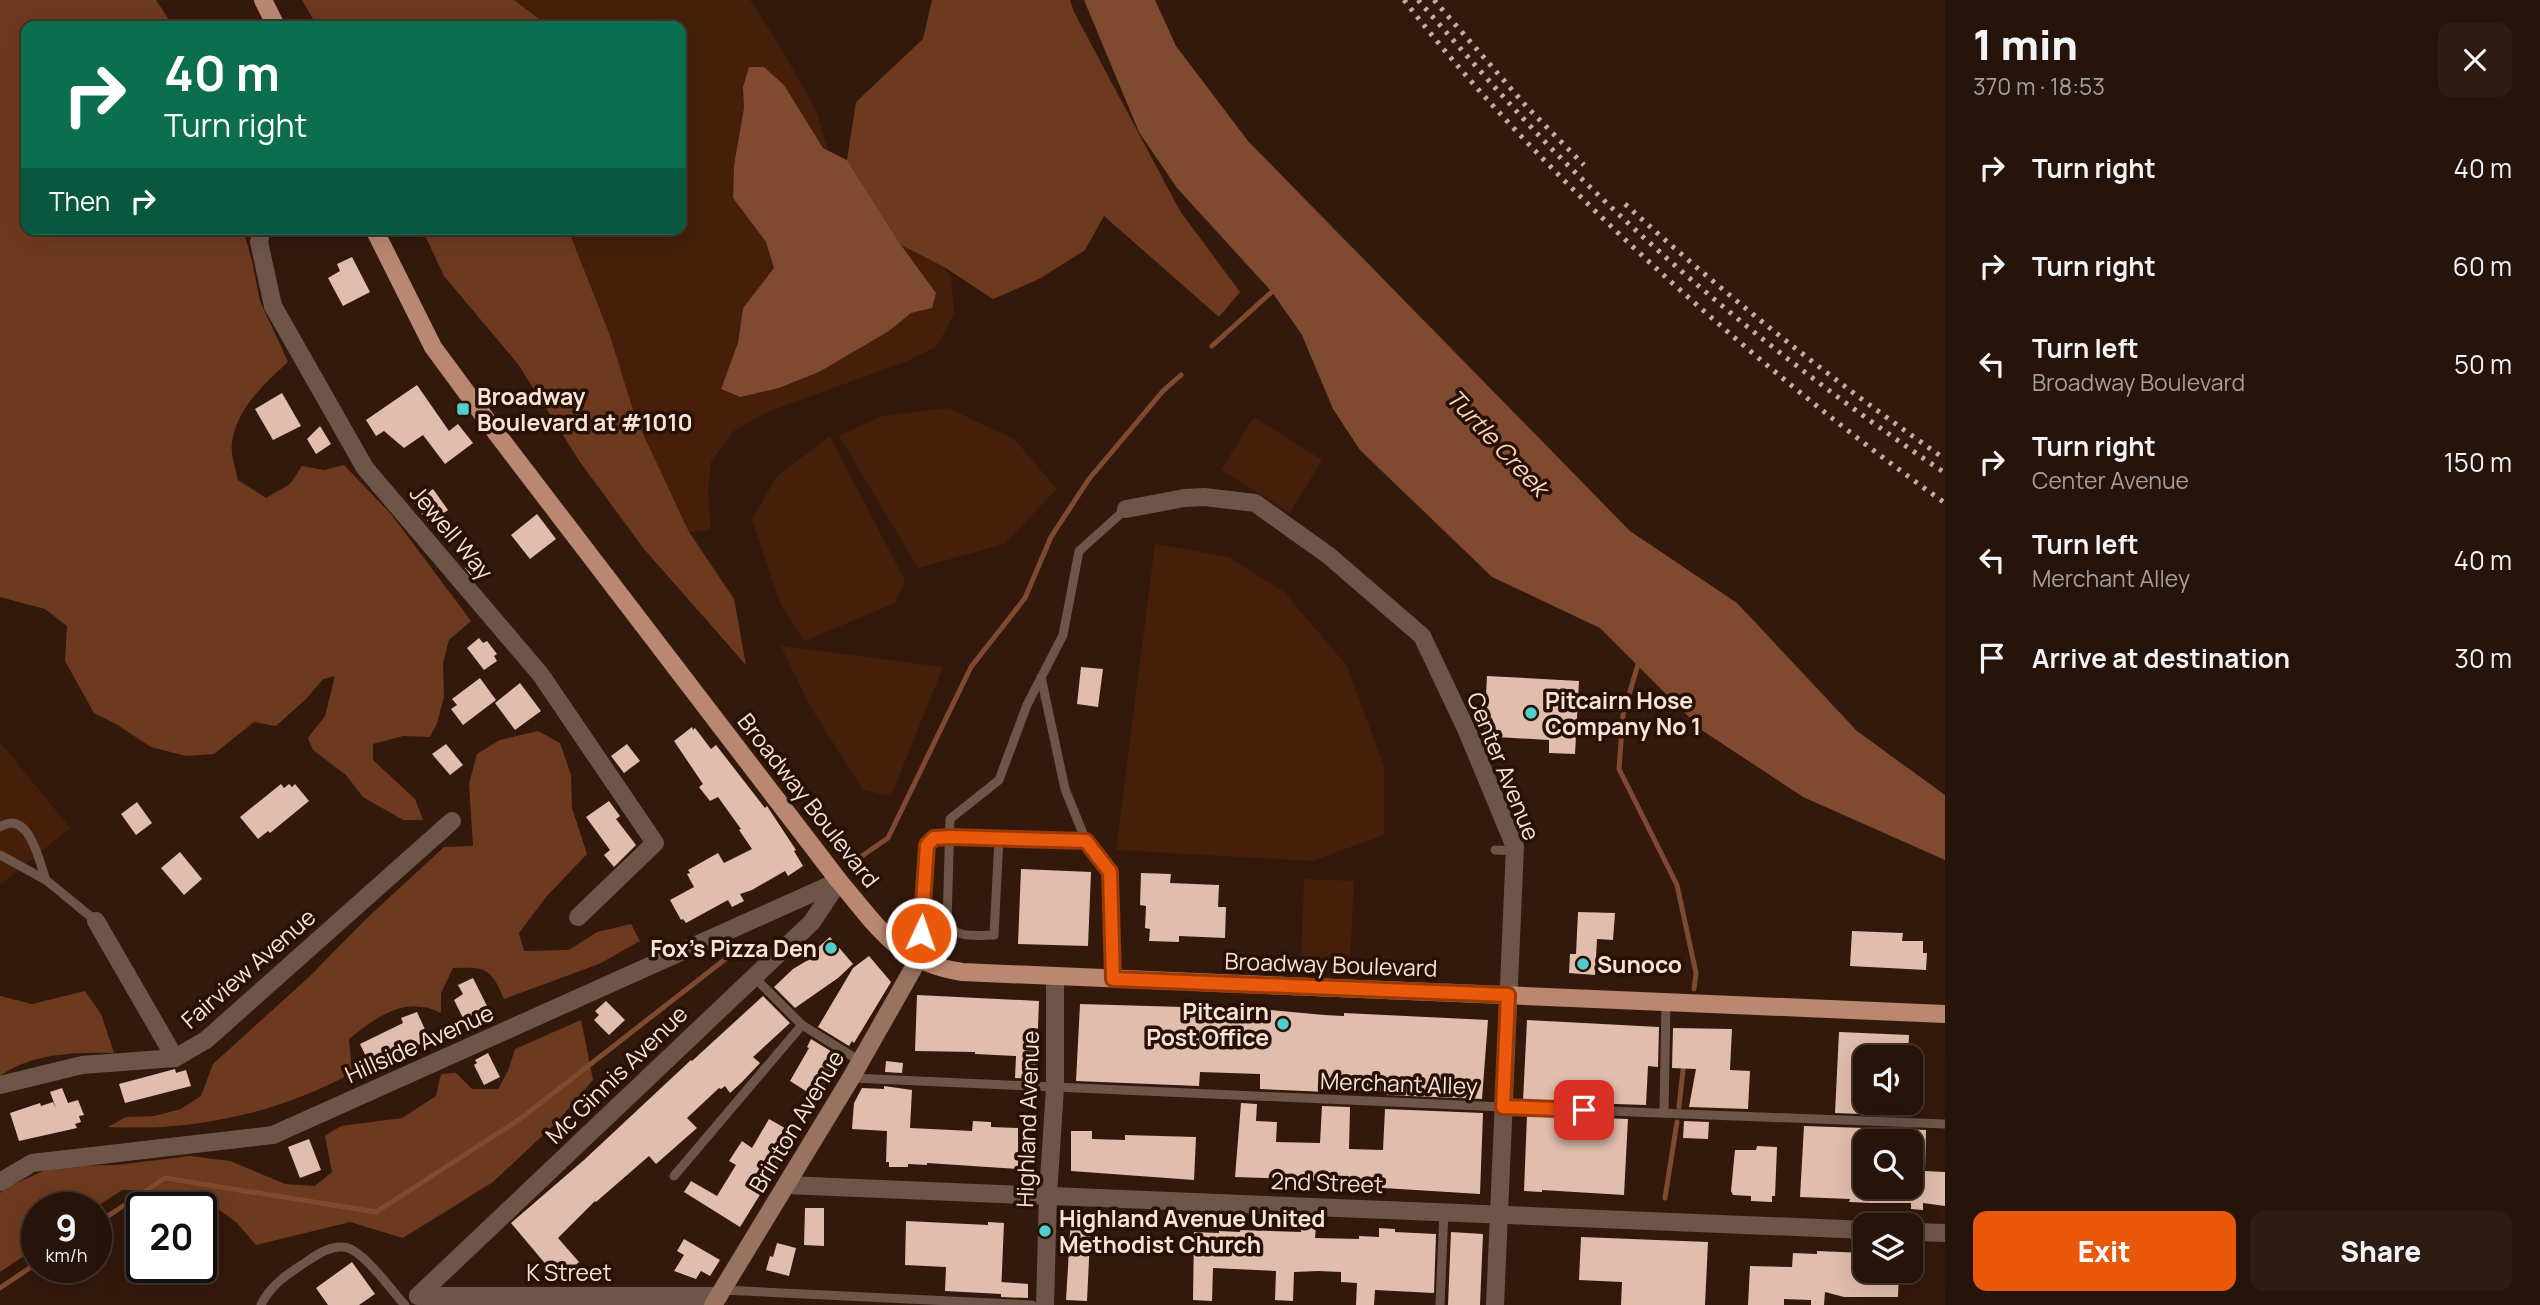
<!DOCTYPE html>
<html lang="en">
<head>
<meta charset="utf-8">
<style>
  :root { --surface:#261309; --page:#2e1c12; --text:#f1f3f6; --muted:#a49e9c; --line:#42322a; --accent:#ea580c }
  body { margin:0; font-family:Manrope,sans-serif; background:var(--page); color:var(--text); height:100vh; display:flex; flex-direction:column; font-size:26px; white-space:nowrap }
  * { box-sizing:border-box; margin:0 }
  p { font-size:23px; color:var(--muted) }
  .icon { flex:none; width:38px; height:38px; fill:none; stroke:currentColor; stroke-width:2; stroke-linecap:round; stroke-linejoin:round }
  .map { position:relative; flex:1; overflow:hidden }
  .sheet { display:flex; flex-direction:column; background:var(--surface); width:595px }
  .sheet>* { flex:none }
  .banner { position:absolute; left:21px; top:21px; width:665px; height:214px; border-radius:14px; box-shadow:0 7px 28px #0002,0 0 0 2px var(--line); background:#0b6e4f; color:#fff; overflow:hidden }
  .fabs { position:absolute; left:1853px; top:1045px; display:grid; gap:14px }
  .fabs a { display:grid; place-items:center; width:70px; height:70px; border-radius:14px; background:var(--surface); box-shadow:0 7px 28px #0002,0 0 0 2px var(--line); font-size:35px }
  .speed { position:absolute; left:21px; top:1192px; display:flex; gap:14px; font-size:35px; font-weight:700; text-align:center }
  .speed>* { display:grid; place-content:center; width:91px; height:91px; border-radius:50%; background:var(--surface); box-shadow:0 7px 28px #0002,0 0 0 2px var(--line); line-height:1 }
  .speed small { font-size:18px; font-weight:400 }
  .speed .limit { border:4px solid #111; border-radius:10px; background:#fff; color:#111 }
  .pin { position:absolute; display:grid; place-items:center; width:60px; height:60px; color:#fff; margin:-30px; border-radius:14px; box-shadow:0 4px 10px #0006 }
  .me { position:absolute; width:77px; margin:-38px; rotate:3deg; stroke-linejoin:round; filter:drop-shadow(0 0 5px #0008) }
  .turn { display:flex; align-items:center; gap:24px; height:147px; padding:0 28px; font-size:32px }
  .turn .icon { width:91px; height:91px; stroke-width:2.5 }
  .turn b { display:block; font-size:49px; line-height:60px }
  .then { display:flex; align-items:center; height:66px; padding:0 28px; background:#0003; gap:14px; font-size:26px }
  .round { display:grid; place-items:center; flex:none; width:74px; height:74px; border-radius:14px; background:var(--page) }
  .head { display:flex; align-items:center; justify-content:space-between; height:119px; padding:0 28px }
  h1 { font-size:42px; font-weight:800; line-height:52px }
  .cta { display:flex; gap:14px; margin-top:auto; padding:14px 28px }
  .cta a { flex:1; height:80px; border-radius:14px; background:var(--accent); color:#fff; font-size:28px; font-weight:800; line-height:80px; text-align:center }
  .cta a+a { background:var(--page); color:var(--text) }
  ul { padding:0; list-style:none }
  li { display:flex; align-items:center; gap:21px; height:98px; padding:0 28px }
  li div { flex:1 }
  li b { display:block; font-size:26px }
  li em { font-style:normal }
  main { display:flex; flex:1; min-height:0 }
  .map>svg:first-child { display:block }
</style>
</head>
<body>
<main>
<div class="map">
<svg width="1945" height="1305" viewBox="0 0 1945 1305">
  <rect width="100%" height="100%" fill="#33190c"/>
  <!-- green -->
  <g fill="#451f0a">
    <polygon points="514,0 750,0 781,48 817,112 828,150 823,148 784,85 764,67 743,87 744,108 734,165 733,198 766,242 774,268 743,308 738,343 721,390 740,397 779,388 819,372 889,331 911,313 932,308 936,292 901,245 944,267 951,278 954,315 936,347 907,361 765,413 734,431 711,461 708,490 711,530 689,532 637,422 609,333 568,229 681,229 681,26 547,26 546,23"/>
    <polygon points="948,408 1014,439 1057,489 1004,544 918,568 839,436 882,416"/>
    <polygon points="1254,417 1322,460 1290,513 1221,470"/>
    <polygon points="830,436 905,581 895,603 804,641 779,601 752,519 777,476"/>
    <polygon points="1155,544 1229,557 1284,592 1347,666 1384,767 1384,835 1312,861 1116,850"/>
    <polygon points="781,646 943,667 891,796 863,790 810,706"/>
    <polygon points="0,742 70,828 0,885"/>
    <polygon points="1304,879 1354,881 1350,963 1301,961"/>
  </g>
  <!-- forest -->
  <g fill="#6e3a1f">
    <path d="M0,0H156L173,26H26V229H243L252,261L260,301L288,362C264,384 237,408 232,442C230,454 236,469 238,480L266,498L290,484L302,466L324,470L344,465L391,514L471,621L449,640L443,663L444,697L437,723L430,737L403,736L373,744V760L415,799L423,820H403L363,797L346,775L313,750L308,738L325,716L335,676L323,679L307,698L276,726L254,722L214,754L186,756L151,747L116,724L94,713L65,661L67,626L45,609L0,597Z"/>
    <polygon points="302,0 514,0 546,24 547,26 317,26"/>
    <polygon points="932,0 1070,0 1074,12 1180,211 1240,292 1219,317 1104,216 1085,250 1039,279 993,299 944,267 901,245 847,160 856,102 923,39"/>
    <polygon points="422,229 568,229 609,333 636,419 689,532 734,599 746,665 644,549 580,462 518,364 444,276"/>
    <path d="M538,731L560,743L571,775L572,808L587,854L546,897L519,933L524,951L569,950L597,932L631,924L640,941L599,964L504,999C491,967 485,967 453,968L441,993V1013C406,995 376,1017 349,1039L352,1073C276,1114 194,1131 108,1127L126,1117L155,1116L181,1109L201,1096L213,1064L309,977L366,919L444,847L473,846L469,784L477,754L500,740Z"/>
    <path d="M85,991L101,1014L114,1053C76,1052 32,1053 0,1076V996L32,1004Z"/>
    <polygon points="581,1020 593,1080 557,1122 493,1182 403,1238 350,1222 256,1245 237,1223 192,1190 122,1190 96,1207 37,1208 37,1247 0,1272 0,1193 7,1187 55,1166 117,1165 190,1156 230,1161 285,1184 315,1186 332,1172 325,1136 341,1126 402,1118 436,1096 441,1074 456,1073 472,1089 498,1089 508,1071 515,1049"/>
  </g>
  <!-- water -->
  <g fill="#7f4a2f">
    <polygon points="1084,0 1155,0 1176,46 1248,141 1630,531 1737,603 1857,731 1945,795 1945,860 1803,797 1703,731 1600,628 1492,577 1360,450 1333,409 1302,335 1272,292 1177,188 1139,132"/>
    <polygon points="749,67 764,67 784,85 823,148 847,160 901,245 936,293 932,308 911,313 889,331 819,372 779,388 740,397 721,389 738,343 743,308 774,268 766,242 733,198 734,165 744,108 743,87"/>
  </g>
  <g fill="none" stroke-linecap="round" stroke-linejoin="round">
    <!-- stream -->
    <g stroke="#7f4a2f" stroke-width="5">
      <polyline points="1212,346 1275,289"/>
      <polyline points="1639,661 1623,715 1619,769 1677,885 1696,973 1694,989"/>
      <polyline points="859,858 888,838 971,667 1025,598 1051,537 1089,479 1163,391 1181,375"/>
      <polyline points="1679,1107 1684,1061"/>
      <polyline points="1665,1198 1677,1122"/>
      <polyline points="96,1224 165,1178 376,1212 520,1119 746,943"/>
      <polyline points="0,1288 37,1263"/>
    </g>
  </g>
  <!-- building -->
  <g fill="#e0bdac" fill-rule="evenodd">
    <polygon points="352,257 370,292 343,306 328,278 340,271 337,264"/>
    <polygon points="417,385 449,431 458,424 473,443 445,464 423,435 404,448 384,431 376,436 366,420"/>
    <polygon points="282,393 301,426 273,440 255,409"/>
    <polygon points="320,426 331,444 316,454 307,439"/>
    <polygon points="433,489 448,510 430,524 414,503"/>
    <polygon points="537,514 556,539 530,559 511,535"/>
    <polygon points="477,559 488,572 476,582 465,568"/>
    <polygon points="479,638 483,643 487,641 497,654 494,656 497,661 484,670 467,648"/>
    <polygon points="1081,667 1103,669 1098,707 1077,704"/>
    <polygon points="1487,676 1579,681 1575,754 1549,753 1549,740 1496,737 1496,735 1484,734"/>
    <polygon points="480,678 496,700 463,725 451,709 457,705 452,699"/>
    <polygon points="520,683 541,711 515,730 495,703"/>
    <polygon points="692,727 693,730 695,728 711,749 716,745 765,808 767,806 796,850 794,851 803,866 788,876 785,871 752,890 740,894 744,901 732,907 728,900 686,923 683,919 681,920 670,900 694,887 687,874 690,873 688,870 718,853 724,863 752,849 739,830 741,829 718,797 710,801 699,787 703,784 674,741"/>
    <polygon points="446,744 463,765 450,775 432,754"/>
    <polygon points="627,744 640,761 624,773 611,756"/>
    <polygon points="281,784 284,788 289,784 292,787 295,784 309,801 270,833 268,831 258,839 240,817"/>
    <polygon points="609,801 620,816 616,819 636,845 614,867 604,855 610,850 586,817"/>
    <polygon points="137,802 152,823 136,835 121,814"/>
    <polygon points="180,852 202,879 184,895 161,868"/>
    <polygon points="1021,869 1091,872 1088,946 1018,944"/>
    <polygon points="1141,873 1171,874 1170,883 1219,885 1218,907 1226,907 1225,938 1179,936 1179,942 1149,941 1150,929 1145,928 1146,906 1140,905"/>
    <polygon points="1578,912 1615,913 1613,940 1597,939 1595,975 1569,973 1570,954 1576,954"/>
    <polygon points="1852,931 1903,933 1902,941 1923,941 1923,953 1927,953 1926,970 1850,966"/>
    <polygon points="830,937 853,964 838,978 795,1008 774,987 793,969 808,960 806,958"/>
    <polygon points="869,956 891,982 854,1043 852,1041 849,1046 818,1027 853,968"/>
    <polygon points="473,978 488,1008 464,1020 454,1000 463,994 458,985"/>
    <polygon points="917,995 1039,1001 1036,1079 1015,1078 1016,1056 975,1054 975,1052 915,1051"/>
    <polygon points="763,996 790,1023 753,1057 760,1063 742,1082 730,1093 725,1086 721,1089 719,1088 687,1118 697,1128 656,1164 649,1156 596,1202 595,1201 558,1238 579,1262 559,1280 511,1223 584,1160 691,1060 692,1061"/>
    <polygon points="606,1001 625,1020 609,1035 594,1020 599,1015 595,1011"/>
    <polygon points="1080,1004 1217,1008 1217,1005 1324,1015 1344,1016 1344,1013 1488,1020 1482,1099 1386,1095 1382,1094 1382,1092 1351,1090 1351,1093 1260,1089 1260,1074 1200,1072 1199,1086 1076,1081"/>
    <polygon points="417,1012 428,1036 425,1037 427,1041 371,1067 360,1044 403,1023 401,1018"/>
    <polygon points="1527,1020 1659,1027 1658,1067 1648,1066 1646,1105 1523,1101"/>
    <polygon points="1673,1028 1732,1029 1730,1070 1750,1071 1748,1109 1689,1107 1696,1069 1672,1068"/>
    <polygon points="1839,1032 1909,1035 1908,1057 1866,1057 1866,1093 1861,1093 1860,1114 1835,1113"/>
    <polygon points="811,1039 842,1058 817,1098 790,1081 809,1048 807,1047"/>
    <polygon points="488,1053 500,1077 484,1085 474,1065 477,1063 475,1060"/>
    <polygon points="886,1061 903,1063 902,1073 885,1072"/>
    <polygon points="175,1069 176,1073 186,1070 191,1086 125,1103 119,1084"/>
    <polygon points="884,1086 912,1090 910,1128 972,1131 973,1121 991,1122 991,1127 1018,1128 1018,1169 927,1163 927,1165 908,1164 908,1167 889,1167 889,1162 886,1162 887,1131 852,1129 854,1103 862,1088 884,1089"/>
    <polygon points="62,1088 68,1103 78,1100 84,1115 79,1116 81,1122 75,1124 77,1128 19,1141 10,1113 40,1103 41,1106 53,1102 56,1108 50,1092"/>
    <polygon points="1241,1103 1257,1104 1256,1121 1277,1122 1276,1142 1320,1143 1322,1106 1350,1107 1349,1149 1383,1150 1385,1109 1483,1113 1480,1194 1319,1184 1319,1181 1297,1179 1235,1177"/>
    <polygon points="1527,1115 1628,1119 1624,1195 1542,1190 1542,1192 1524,1191"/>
    <polygon points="769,1119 797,1135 740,1227 684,1192 691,1181 717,1196 736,1165 729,1161 742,1141 752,1148"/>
    <polygon points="1684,1121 1709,1122 1708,1139 1683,1138"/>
    <path d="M1804,1126L1926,1130L1925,1171L1945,1172V1206L1923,1203V1210L1911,1209V1203H1871L1849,1202L1850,1199L1800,1197ZM1866,1141H1911V1186H1866Z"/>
    <polygon points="1071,1131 1092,1131 1092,1139 1125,1140 1125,1135 1196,1137 1194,1180 1071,1171"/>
    <polygon points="309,1139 321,1170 300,1178 288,1147"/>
    <polygon points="1757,1146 1777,1147 1775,1196 1772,1196 1772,1202 1751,1201 1751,1196 1733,1195 1731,1191 1735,1150 1756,1150"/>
    <polygon points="805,1208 824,1208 824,1246 804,1245"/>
    <polygon points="1071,1217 1091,1218 1087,1301 1066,1300"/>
    <polygon points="906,1221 988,1225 988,1222 1004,1223 1001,1294 945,1291 946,1267 905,1265"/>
    <polygon points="1301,1225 1316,1226 1315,1238 1359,1239 1359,1236 1379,1237 1379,1228 1395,1229 1395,1232 1436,1234 1434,1293 1375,1290 1374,1305 1356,1305 1357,1283 1341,1282 1341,1272 1318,1271 1294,1272 1293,1301 1275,1300 1276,1271 1213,1268 1212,1301 1193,1300 1194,1232 1219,1233 1219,1231 1240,1232 1240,1230 1301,1232"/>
    <polygon points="1451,1232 1483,1234 1480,1305 1448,1305"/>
    <polygon points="1581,1237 1708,1242 1705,1305 1621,1305 1622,1282 1579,1280"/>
    <polygon points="684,1239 720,1260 710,1276 701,1271 696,1279 674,1271 684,1255 677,1251"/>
    <polygon points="777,1243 796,1248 789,1276 766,1270 770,1256 773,1257"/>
    <polygon points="1817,1251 1866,1253 1866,1270 1899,1270 1898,1297 1844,1297 1825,1292 1824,1305 1811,1305 1811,1300 1784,1299 1784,1305 1748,1305 1750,1266 1792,1267 1793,1253 1817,1254"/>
    <polygon points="352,1262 375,1294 359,1305 328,1305 316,1288"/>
    <polygon points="1001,1282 1028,1284 1028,1298 1001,1297"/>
  </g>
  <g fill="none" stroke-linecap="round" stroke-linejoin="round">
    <!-- lane -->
    <g stroke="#6e554a" stroke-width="9">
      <polyline points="1041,677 1065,789 1086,841"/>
      <path d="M0,827C29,809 39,861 46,880"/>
      <path d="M999,838L994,935C979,935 954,939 947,923L950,819L999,780L1027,705L1063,635L1079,551L1126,509"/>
      <polyline points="1495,850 1515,851"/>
      <polyline points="0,855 46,880 96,921"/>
      <polyline points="906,953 921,933 927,845 934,838 950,837 1086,841 1110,872 1113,980"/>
      <polyline points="754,977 802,1025 860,1061"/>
      <polyline points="852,1078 1503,1107 1945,1124"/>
      <polyline points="1664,1113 1666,1002"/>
      <polyline points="674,1176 802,1025"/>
      <polyline points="723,1290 1032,1305"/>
      <path d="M261,1305C270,1286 286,1275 303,1264C315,1256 332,1243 348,1248C366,1254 391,1290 405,1305"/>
      <polyline points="1440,1305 1444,1211"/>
    </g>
    <!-- street -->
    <g stroke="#6e554a" stroke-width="18">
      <polyline points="262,229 259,242 273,306 365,468 541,675 655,843 578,917"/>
      <polyline points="1126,509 1184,498 1204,497 1255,503 1328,555 1422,636 1467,731 1515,847 1495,1305"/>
      <polyline points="96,921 175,1058"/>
      <polyline points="0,1085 82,1065 175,1058 206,1040 452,821"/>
      <polyline points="0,1182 32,1163 273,1135 839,881"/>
      <polyline points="786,1185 1866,1230"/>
      <polyline points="1911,1232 1945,1233"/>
      <polyline points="418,1296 812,922 839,881"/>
      <polyline points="418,1296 719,1296"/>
      <polyline points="1045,1305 1048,1195 1055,1088 1055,976"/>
    </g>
    <!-- secondary -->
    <polyline stroke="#997260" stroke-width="18" points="713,1305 851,1078 918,960"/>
    <!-- primary -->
    <g stroke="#ba8870" stroke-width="18">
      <polyline points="263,0 276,26"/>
      <path d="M374,229L433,347L497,434L839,881C879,928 897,962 962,972L1945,1014"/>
    </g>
    <!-- rail -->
    <g stroke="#c2aea4" stroke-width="5" stroke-dasharray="3.5 7" stroke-linecap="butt">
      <path d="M1404,0C1483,102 1574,194 1669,280C1758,360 1848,434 1945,503"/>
      <path d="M1418,0C1461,49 1504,99 1549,146C1669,269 1803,377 1945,473"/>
      <polyline points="1434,0 1527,107 1584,165"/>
      <path d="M1625,204C1726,296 1833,381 1945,459"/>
    </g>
  </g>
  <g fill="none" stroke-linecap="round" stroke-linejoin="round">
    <defs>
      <polyline id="route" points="921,933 927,845 934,838 950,837 1086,841 1110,872 1113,979 1508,995 1503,1107 1584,1110"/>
    </defs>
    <!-- route casing -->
    <use href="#route" stroke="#983908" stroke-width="18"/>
    <!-- route -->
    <use href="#route" stroke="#ea580c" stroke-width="12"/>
  </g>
  <!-- markers -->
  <g fill="#52cdcf" stroke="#291004" stroke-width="2.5">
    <rect x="456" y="402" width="14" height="14" rx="3.5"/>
    <circle cx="1531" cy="713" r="7"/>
    <circle cx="831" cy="948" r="7"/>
    <circle cx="1583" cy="964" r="7"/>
    <circle cx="1283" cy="1024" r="7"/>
    <circle cx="1045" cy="1231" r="7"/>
  </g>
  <g text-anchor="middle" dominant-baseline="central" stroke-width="7" stroke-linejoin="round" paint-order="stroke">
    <!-- poi labels -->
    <g font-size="23" font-weight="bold" fill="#f5e3da" stroke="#291004" text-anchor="start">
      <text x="477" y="396">Broadway<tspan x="477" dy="26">Boulevard at #1010</tspan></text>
      <text x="1545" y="700">Pitcairn Hose<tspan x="1545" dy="26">Company No 1</tspan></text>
      <text x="817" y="948" text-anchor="end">Fox's Pizza Den</text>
      <text x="1597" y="964">Sunoco</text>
      <text x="1269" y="1011" text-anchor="end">Pitcairn<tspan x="1269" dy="26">Post Office</tspan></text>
      <text x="1059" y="1218">Highland Avenue United<tspan x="1059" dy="26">Methodist Church</tspan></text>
    </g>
    <!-- street labels -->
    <g font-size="23" fill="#f5e3da" stroke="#291004">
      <text transform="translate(452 532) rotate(50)">Jewell Way</text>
      <text transform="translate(1504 766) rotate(68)">Center Avenue</text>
      <text transform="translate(809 800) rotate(52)">Broadway Boulevard</text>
      <text transform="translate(1331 964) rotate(2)">Broadway Boulevard</text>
      <text transform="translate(248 968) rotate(-41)">Fairview Avenue</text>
      <text transform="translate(419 1043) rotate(-24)">Hillside Avenue</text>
      <text transform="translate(616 1074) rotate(-44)">Mc Ginnis Avenue</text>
      <text transform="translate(1399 1083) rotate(2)">Merchant Alley</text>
      <text transform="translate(1027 1119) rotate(-88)">Highland Avenue</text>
      <text transform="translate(796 1121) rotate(-59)">Brinton Avenue</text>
      <text transform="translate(1327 1182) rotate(2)">2nd Street</text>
      <text x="569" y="1272">K Street</text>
    </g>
    <!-- water labels -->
    <g font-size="24" font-style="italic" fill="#f7d4c3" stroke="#291004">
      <text transform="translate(1498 442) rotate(47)">Turtle Creek</text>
    </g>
  </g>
</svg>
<div class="fabs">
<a><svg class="icon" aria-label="sound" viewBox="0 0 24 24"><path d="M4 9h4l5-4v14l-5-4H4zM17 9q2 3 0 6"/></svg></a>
<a><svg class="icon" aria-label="search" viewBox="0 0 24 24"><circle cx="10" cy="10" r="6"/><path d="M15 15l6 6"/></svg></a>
<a><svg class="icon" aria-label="layers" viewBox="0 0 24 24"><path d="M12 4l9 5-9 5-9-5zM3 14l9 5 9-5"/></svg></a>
</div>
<div class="speed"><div>9<small>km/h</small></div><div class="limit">20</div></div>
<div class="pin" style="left:1584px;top:1110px;background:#d93025"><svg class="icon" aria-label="arrive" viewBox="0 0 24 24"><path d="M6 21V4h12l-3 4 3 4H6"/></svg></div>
<svg class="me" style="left:921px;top:933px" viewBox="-20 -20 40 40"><circle r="17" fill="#ea580c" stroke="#fff" stroke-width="3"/><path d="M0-11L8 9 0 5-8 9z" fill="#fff"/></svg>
<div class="banner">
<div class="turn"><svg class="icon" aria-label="right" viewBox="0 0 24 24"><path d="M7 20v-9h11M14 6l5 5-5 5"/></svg><div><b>40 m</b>Turn right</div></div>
<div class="then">Then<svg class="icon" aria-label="right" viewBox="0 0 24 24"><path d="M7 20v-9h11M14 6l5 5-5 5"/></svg></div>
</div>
</div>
<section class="sheet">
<div class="head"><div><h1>1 min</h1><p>370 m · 18:53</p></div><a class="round"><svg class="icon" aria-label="close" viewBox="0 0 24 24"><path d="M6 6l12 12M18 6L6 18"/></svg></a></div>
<ul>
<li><svg class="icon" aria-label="right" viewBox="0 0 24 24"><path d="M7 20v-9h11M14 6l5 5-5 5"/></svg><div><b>Turn right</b></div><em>40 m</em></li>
<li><svg class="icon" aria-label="right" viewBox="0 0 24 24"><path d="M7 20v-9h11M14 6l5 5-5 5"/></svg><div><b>Turn right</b></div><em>60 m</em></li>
<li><svg class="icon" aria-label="left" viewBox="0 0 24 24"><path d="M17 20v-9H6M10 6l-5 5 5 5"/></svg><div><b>Turn left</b><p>Broadway Boulevard</p></div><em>50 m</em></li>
<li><svg class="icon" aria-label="right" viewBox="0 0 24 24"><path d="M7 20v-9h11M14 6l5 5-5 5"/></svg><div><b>Turn right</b><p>Center Avenue</p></div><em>150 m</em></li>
<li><svg class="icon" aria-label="left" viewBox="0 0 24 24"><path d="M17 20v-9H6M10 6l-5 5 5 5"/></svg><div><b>Turn left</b><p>Merchant Alley</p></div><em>40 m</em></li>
<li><svg class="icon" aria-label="arrive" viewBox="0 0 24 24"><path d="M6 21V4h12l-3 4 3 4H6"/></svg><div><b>Arrive at destination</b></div><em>30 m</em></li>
</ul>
<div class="cta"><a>Exit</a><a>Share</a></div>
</section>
</main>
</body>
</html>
